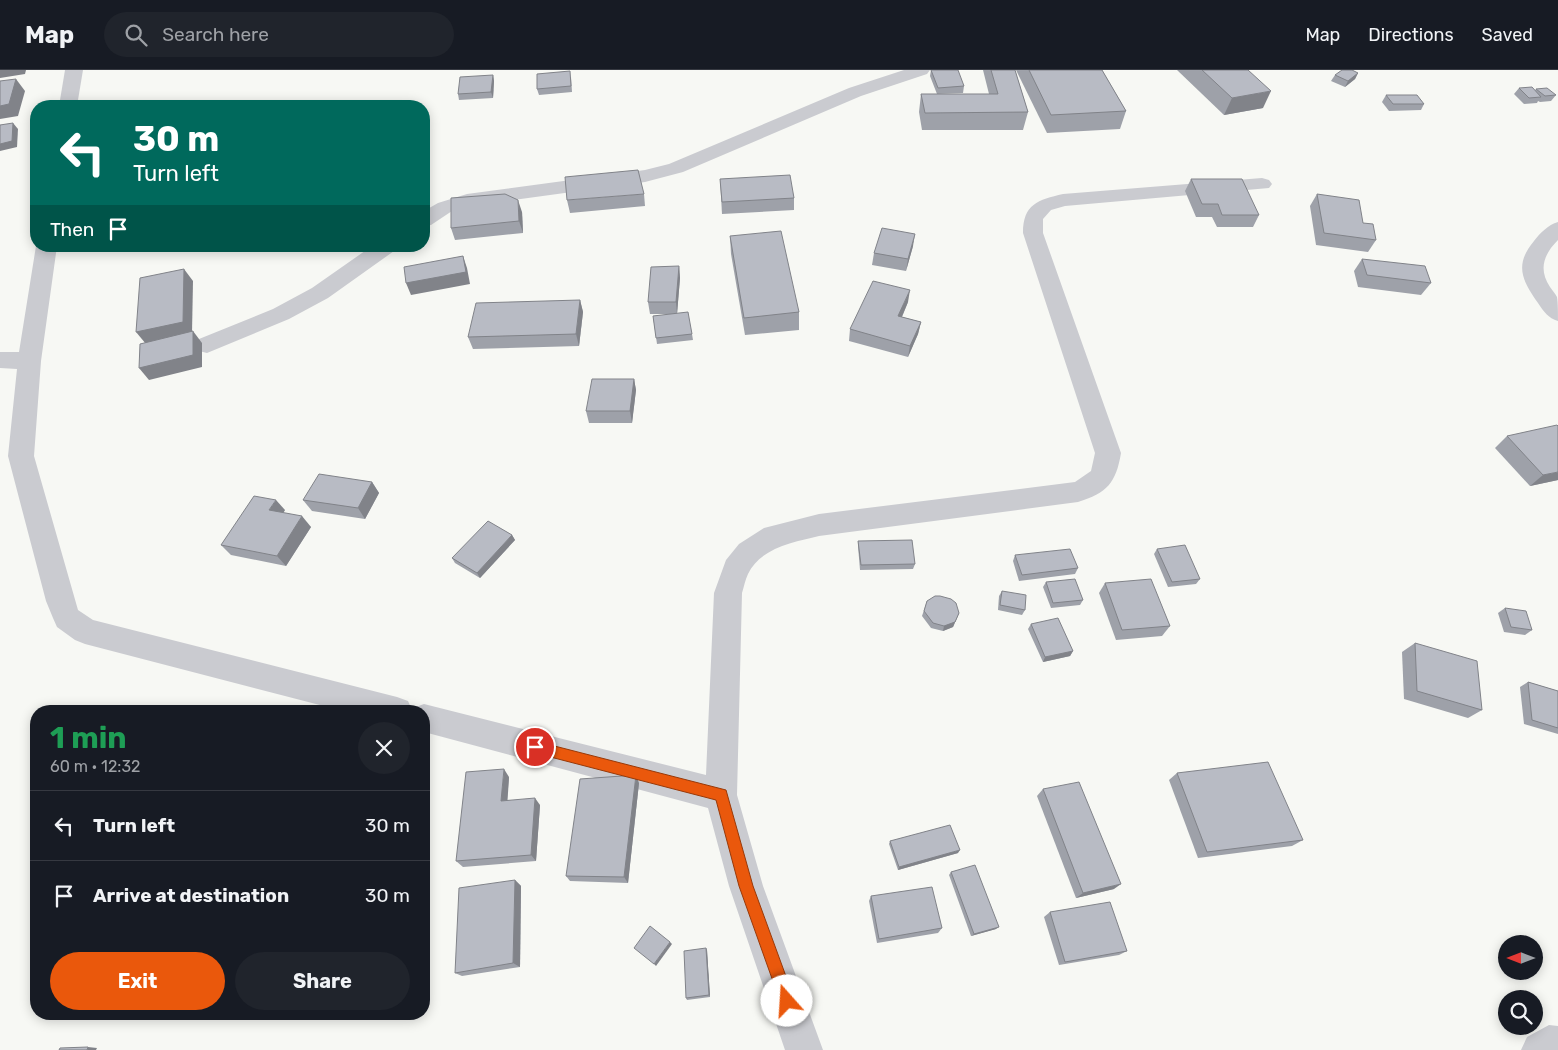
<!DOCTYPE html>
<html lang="en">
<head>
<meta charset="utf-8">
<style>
  :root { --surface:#171b24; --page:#20242c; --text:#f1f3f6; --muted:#9ea1a6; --line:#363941; --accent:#ea580c }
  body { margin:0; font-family:Rubik,sans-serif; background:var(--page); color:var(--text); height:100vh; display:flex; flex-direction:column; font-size:19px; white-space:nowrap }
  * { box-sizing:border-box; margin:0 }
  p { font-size:16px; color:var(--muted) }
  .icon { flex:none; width:28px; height:28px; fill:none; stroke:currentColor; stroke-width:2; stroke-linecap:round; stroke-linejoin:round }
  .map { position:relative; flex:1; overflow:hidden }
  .side { position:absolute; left:30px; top:635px; width:400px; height:315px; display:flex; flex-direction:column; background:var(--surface); border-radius:20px; box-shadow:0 2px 12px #0003 }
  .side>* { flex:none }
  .top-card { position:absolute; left:30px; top:30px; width:400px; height:152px; border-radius:20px; box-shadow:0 2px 12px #0003; background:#00695c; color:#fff; overflow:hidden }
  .needle { width:32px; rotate:270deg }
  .fabs { position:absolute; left:1498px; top:865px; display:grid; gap:10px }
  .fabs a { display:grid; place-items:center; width:45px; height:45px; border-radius:50%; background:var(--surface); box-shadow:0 2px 12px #0003; font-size:25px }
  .pin { position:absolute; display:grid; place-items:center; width:42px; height:42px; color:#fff; margin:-21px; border:2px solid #fff; border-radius:50%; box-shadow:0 1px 5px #0007 }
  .me { position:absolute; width:55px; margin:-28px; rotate:341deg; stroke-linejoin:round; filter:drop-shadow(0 0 4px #0008) }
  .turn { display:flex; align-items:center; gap:18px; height:105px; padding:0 20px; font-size:22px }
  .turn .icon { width:65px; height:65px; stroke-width:2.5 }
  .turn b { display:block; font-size:35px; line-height:42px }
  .then { display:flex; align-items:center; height:48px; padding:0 20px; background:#0003; gap:10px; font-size:19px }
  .round { display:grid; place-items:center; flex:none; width:52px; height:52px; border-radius:26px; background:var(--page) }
  .headline { display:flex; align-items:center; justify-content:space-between; height:85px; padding:0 20px }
  h1 { font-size:30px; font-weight:700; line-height:38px; color:#1e9e55 }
  .button { display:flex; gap:10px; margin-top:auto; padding:10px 20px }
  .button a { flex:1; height:58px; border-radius:30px; background:var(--accent); color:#fff; font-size:20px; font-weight:700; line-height:58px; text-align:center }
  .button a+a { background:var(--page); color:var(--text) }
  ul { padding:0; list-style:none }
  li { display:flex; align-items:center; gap:15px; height:70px; padding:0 20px; border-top:1px solid var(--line) }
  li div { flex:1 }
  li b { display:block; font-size:19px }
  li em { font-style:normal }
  header { display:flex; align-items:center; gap:30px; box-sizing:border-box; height:70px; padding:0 25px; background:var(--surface); border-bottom:1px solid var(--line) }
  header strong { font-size:24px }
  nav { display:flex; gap:28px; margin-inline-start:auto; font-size:18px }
  .search { width:350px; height:45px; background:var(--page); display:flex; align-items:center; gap:12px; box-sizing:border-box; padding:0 18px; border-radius:28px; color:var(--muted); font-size:19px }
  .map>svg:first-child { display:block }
</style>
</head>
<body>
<header>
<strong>Map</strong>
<div class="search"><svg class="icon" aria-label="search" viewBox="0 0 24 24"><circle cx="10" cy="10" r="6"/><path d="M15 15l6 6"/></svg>Search here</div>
<nav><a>Map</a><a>Directions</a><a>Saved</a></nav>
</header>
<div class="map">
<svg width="1558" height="980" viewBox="0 0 1558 980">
  <rect width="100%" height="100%" fill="#f7f8f4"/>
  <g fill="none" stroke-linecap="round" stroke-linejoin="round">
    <!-- minor -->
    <g fill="#cacbd0" fill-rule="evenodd">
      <polygon points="65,0 83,0 77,36 59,36"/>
      <polygon points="904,0 930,0 927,4 861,26 683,102 645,112 470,136 452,141 431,155 424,156 424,141 438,133 467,124 645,100 669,94 849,18"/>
      <path d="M1262,108L1269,110L1272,114L1269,118L1065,136L1051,140L1043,149V163L1121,383C1116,413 1107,423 1078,432L819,466C794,472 760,478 748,504C745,510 744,517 742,523L737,725L763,816L823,980H785L729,816L708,738L424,662V641H343L85,574L75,570L57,557L53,548L46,531L8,386L17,299L0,298V282H19L36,176H57L41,291L34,386L78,540L93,550L397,627L408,631L412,640L413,638L424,634L706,705L714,523L726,490L739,474L764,458L819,444L1075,412L1091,401L1095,383L1023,163C1023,134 1038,130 1063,124Z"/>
      <path d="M1558,152V170C1544,184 1538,199 1550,217C1552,220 1555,223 1557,227C1558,233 1558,244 1558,251C1548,248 1544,242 1538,233C1522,210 1514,195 1534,171C1540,163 1548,155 1558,152Z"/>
      <polygon points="372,176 397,176 394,181 328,228 289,249 207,283 199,281 195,275 199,269 273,239 312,218"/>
      <polygon points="1549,955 1558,956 1558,980 1521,980 1527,967"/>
    </g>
  </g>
  <!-- wall -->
  <g fill="#9ea1a9">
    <polygon points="931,0 964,16 963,23 937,24 989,24 983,0 1015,0 1028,42 1023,60 922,60 919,42 921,24 937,24 930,6"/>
    <polygon points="1016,0 1102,0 1126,41 1120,59 1047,63"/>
    <polygon points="1177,0 1248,0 1263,38 1224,45"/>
    <polygon points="1358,3 1355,9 1345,17 1331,11 1335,5"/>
    <polygon points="493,5 494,11 493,28 459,30 458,24"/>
    <polygon points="571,7 572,22 539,25 537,19"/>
    <polygon points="1519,18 1535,20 1536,19 1556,25 1551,31 1540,32 1538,31 1537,33 1524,34 1514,24"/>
    <polygon points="1386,25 1424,34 1421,40 1389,41 1382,32"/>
    <polygon points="720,109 794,128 794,140 722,144"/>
    <polygon points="1191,109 1259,145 1253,157 1217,157 1212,147 1196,147 1185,121"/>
    <polygon points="644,124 645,136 570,143 567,130"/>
    <polygon points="1317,124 1363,153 1376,170 1368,182 1316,175 1310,136"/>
    <polygon points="522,142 523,163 455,170 451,158"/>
    <polygon points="730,166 799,242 799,260 745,265 731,184"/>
    <polygon points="913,176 906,201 872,195 874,183"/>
    <polygon points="1362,189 1431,213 1421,225 1358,217 1354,201"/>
    <polygon points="679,196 680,208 677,244 692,264 693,270 657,274 653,246 677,244 650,244 648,232"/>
    <polygon points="580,230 583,242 579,276 473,279 468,267"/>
    <polygon points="908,232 902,247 921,252 918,264 908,287 849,271 850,259"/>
    <polygon points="634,309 636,320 632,353 589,353 586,341"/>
    <polygon points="1507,366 1558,410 1530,416 1495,378"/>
    <polygon points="372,412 379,423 365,449 312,441 303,430"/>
    <polygon points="285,440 283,443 311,457 286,496 231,485 221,475"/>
    <polygon points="512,465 515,470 480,508 455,493 452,488"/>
    <polygon points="858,471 915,494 913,499 860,500 858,476"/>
    <polygon points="1157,479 1200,509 1196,514 1168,517 1154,484"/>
    <polygon points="1015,485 1078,498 1075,504 1019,511 1013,491"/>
    <polygon points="1046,512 1083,530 1080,535 1051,538 1043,517"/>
    <polygon points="1105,513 1170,556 1162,566 1116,570 1099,523"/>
    <polygon points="1002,521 1025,540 1022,545 998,540 999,526"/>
    <polygon points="927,531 959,543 953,557 943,561 931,558 922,546"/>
    <polygon points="1505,538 1532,560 1525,565 1504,562 1498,543"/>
    <polygon points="1031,554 1073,581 1070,586 1043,592 1028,559"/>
    <polygon points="1415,573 1482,640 1468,648 1404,629 1402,582"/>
    <polygon points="1528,612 1558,621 1558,664 1524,654 1520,617"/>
    <polygon points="1177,703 1303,770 1292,776 1198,788 1169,710"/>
    <polygon points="509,707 507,730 540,735 536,791 463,797 456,791"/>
    <polygon points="639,713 628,813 570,811 566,806"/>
    <polygon points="1043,719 1114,819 1076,828 1037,726"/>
    <polygon points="890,771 958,783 898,800 889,774"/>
    <polygon points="951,802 996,859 971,866 949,805"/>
    <polygon points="515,810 521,816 520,897 462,906 455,903"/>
    <polygon points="871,826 942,858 938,863 877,873 869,831"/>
    <polygon points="1050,842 1127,881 1119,885 1059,895 1044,847"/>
    <polygon points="706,878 707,880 710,927 687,930 686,928"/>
  </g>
  <!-- shaded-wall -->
  <g fill="#818389">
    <polygon points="0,0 26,0 25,4 0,8"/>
    <polygon points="1358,3 1355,9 1345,17 1348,11"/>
    <polygon points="493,5 494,11 493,28 491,22"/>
    <polygon points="16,9 25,21 18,46 0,49 0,36"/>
    <polygon points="1271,21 1263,38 1224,45 1232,28"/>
    <polygon points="13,53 18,59 17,77 0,81 0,74"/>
    <polygon points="518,130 522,142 523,163 519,151"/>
    <polygon points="915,164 913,176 906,201 908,189"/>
    <polygon points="463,186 467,198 470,214 411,225 406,213"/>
    <polygon points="679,196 680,208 677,244 676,232"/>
    <polygon points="184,199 193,211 192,263 146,274 136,262"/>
    <polygon points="910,220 908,232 897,258 898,246"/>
    <polygon points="580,230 583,242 579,276 576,264"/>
    <polygon points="921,252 918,264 908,287 910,276"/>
    <polygon points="193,261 202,273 202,297 149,310 139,298"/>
    <polygon points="634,309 636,320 632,353 630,341"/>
    <polygon points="1558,402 1558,410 1530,416 1543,405"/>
    <polygon points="372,412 379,423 365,449 358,438"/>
    <polygon points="276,430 285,440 278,451 269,440"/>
    <polygon points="302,446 311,457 286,496 277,486"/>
    <polygon points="512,465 515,470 480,508 477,503"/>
    <polygon points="959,543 953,557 943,561 944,556"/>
    <polygon points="1073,581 1070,586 1043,592 1045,587"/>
    <polygon points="504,699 509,707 507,738 501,731"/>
    <polygon points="636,705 639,713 628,813 624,807"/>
    <polygon points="535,728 540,735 536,791 531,785"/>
    <polygon points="960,780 958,783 898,800 899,797"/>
    <polygon points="515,810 521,816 520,897 513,893"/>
    <polygon points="1121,814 1114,819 1076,828 1083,823"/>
    <polygon points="999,857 996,859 971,866 974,864"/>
    <polygon points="670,872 672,874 656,896 654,894"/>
    <polygon points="706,878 707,880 710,927 709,925"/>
    <polygon points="88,977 97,978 96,980 87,980"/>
  </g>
  <!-- building -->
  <g fill="#b8bbc4" stroke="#818389">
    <polygon points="931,0 958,0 964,16 938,18"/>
    <polygon points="991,0 1015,0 1028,42 925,43 921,24 998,24"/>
    <polygon points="1029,0 1102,0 1126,41 1051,45"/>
    <polygon points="1202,0 1248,0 1271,21 1232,28"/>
    <polygon points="1342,0 1352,0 1358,3 1348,11 1335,5"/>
    <polygon points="570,1 571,16 537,19 537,4"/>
    <polygon points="493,5 491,22 458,24 460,7"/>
    <polygon points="16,9 9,34 0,36 0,11"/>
    <polygon points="1532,17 1541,27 1529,28 1519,18"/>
    <polygon points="1547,18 1556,25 1545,26 1536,19"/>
    <polygon points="1386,25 1417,25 1424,34 1393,34"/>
    <polygon points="13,53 12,71 0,74 0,55"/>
    <polygon points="638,100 644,124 567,130 565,107"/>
    <polygon points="790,105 794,128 722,132 720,109"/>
    <polygon points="1191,109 1242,109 1259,145 1222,145 1218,134 1202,134"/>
    <polygon points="505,124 518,130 519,151 451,158 451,128"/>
    <polygon points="1317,124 1359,130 1363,153 1373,154 1376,170 1324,163"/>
    <polygon points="882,158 915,164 908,189 874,183"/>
    <polygon points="781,161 799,242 744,248 730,166"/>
    <polygon points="463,186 466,202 406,213 404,197"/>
    <polygon points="1362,189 1425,196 1431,213 1367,205"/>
    <polygon points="679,196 676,232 648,232 651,197"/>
    <polygon points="184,199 183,252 136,262 140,208"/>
    <polygon points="873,211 910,220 898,246 921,252 910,276 850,259"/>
    <polygon points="580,230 576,264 468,267 476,233"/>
    <polygon points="688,242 692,264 656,268 653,246"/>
    <polygon points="193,261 193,285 139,298 140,274"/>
    <polygon points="592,309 634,309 630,341 586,341"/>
    <polygon points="1557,355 1558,356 1558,402 1543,405 1507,366"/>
    <polygon points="319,404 372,412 358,438 303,430"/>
    <polygon points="254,426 276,430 269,440 302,446 277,486 221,475"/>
    <polygon points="488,451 512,465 477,503 452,488"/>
    <polygon points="912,470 915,494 861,495 858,471"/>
    <polygon points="1185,475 1200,509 1172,512 1157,479"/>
    <polygon points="1070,479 1078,498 1022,505 1015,485"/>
    <polygon points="1075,509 1083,530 1053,533 1046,512"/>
    <polygon points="1151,509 1170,556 1122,560 1105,513"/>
    <polygon points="1002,521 1026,525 1025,540 1000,535"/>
    <polygon points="935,526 940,526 951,529 956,533 959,543 955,552 944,556 933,553 924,541 927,531"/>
    <polygon points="1505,538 1526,541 1532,560 1511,557"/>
    <polygon points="1058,548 1073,581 1045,587 1031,554"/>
    <polygon points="1415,573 1477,591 1482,640 1417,621"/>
    <polygon points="1528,612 1558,621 1558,658 1532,650"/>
    <polygon points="1268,692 1303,770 1207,782 1177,703"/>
    <polygon points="504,699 501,731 535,728 531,785 456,791 466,702"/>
    <polygon points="636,705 624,807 566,806 580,709"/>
    <polygon points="1079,712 1121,814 1083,823 1043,719"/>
    <polygon points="950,755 960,780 899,797 890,771"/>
    <polygon points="975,795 999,857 974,864 951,802"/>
    <polygon points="515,810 513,893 455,903 459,818"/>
    <polygon points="932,817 942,858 879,869 871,826"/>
    <polygon points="1110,832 1127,881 1065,892 1050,842"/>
    <polygon points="650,856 670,872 654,894 634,878"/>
    <polygon points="706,878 709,925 686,928 684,881"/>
    <polygon points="88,977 87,980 59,980 60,978"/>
  </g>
  <!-- route -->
  <polygon fill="#ea580c" stroke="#983908" points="535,671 726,720 753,816 795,931 792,937 787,939 782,937 780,931 739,816 716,730 535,683 531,681 529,677 531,672"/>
</svg>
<div class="fabs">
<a><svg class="needle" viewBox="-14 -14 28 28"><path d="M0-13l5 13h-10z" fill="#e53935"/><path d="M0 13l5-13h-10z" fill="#9ea1a6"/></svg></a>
<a><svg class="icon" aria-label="search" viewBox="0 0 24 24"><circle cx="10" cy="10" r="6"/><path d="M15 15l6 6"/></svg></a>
</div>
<div class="pin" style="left:535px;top:677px;background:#d93025"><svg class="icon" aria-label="arrive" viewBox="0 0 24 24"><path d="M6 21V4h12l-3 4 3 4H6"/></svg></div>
<svg class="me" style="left:787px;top:931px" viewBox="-20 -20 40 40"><circle r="19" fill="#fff"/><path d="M0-13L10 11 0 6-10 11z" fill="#ea580c"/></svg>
<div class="top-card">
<div class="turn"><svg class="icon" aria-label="left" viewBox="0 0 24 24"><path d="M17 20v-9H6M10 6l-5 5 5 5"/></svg><div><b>30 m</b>Turn left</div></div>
<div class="then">Then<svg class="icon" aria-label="arrive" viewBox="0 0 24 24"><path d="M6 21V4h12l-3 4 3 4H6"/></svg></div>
</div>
<section class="side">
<div class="headline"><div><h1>1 min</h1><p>60 m · 12:32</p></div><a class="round"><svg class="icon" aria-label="close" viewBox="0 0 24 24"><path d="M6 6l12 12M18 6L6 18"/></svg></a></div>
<ul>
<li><svg class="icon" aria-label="left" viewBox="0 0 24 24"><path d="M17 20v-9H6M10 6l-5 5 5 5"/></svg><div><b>Turn left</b></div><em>30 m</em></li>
<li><svg class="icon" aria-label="arrive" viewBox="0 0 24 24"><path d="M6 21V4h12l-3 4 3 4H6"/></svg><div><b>Arrive at destination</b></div><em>30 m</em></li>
</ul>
<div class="button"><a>Exit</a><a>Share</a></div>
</section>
</div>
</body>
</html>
